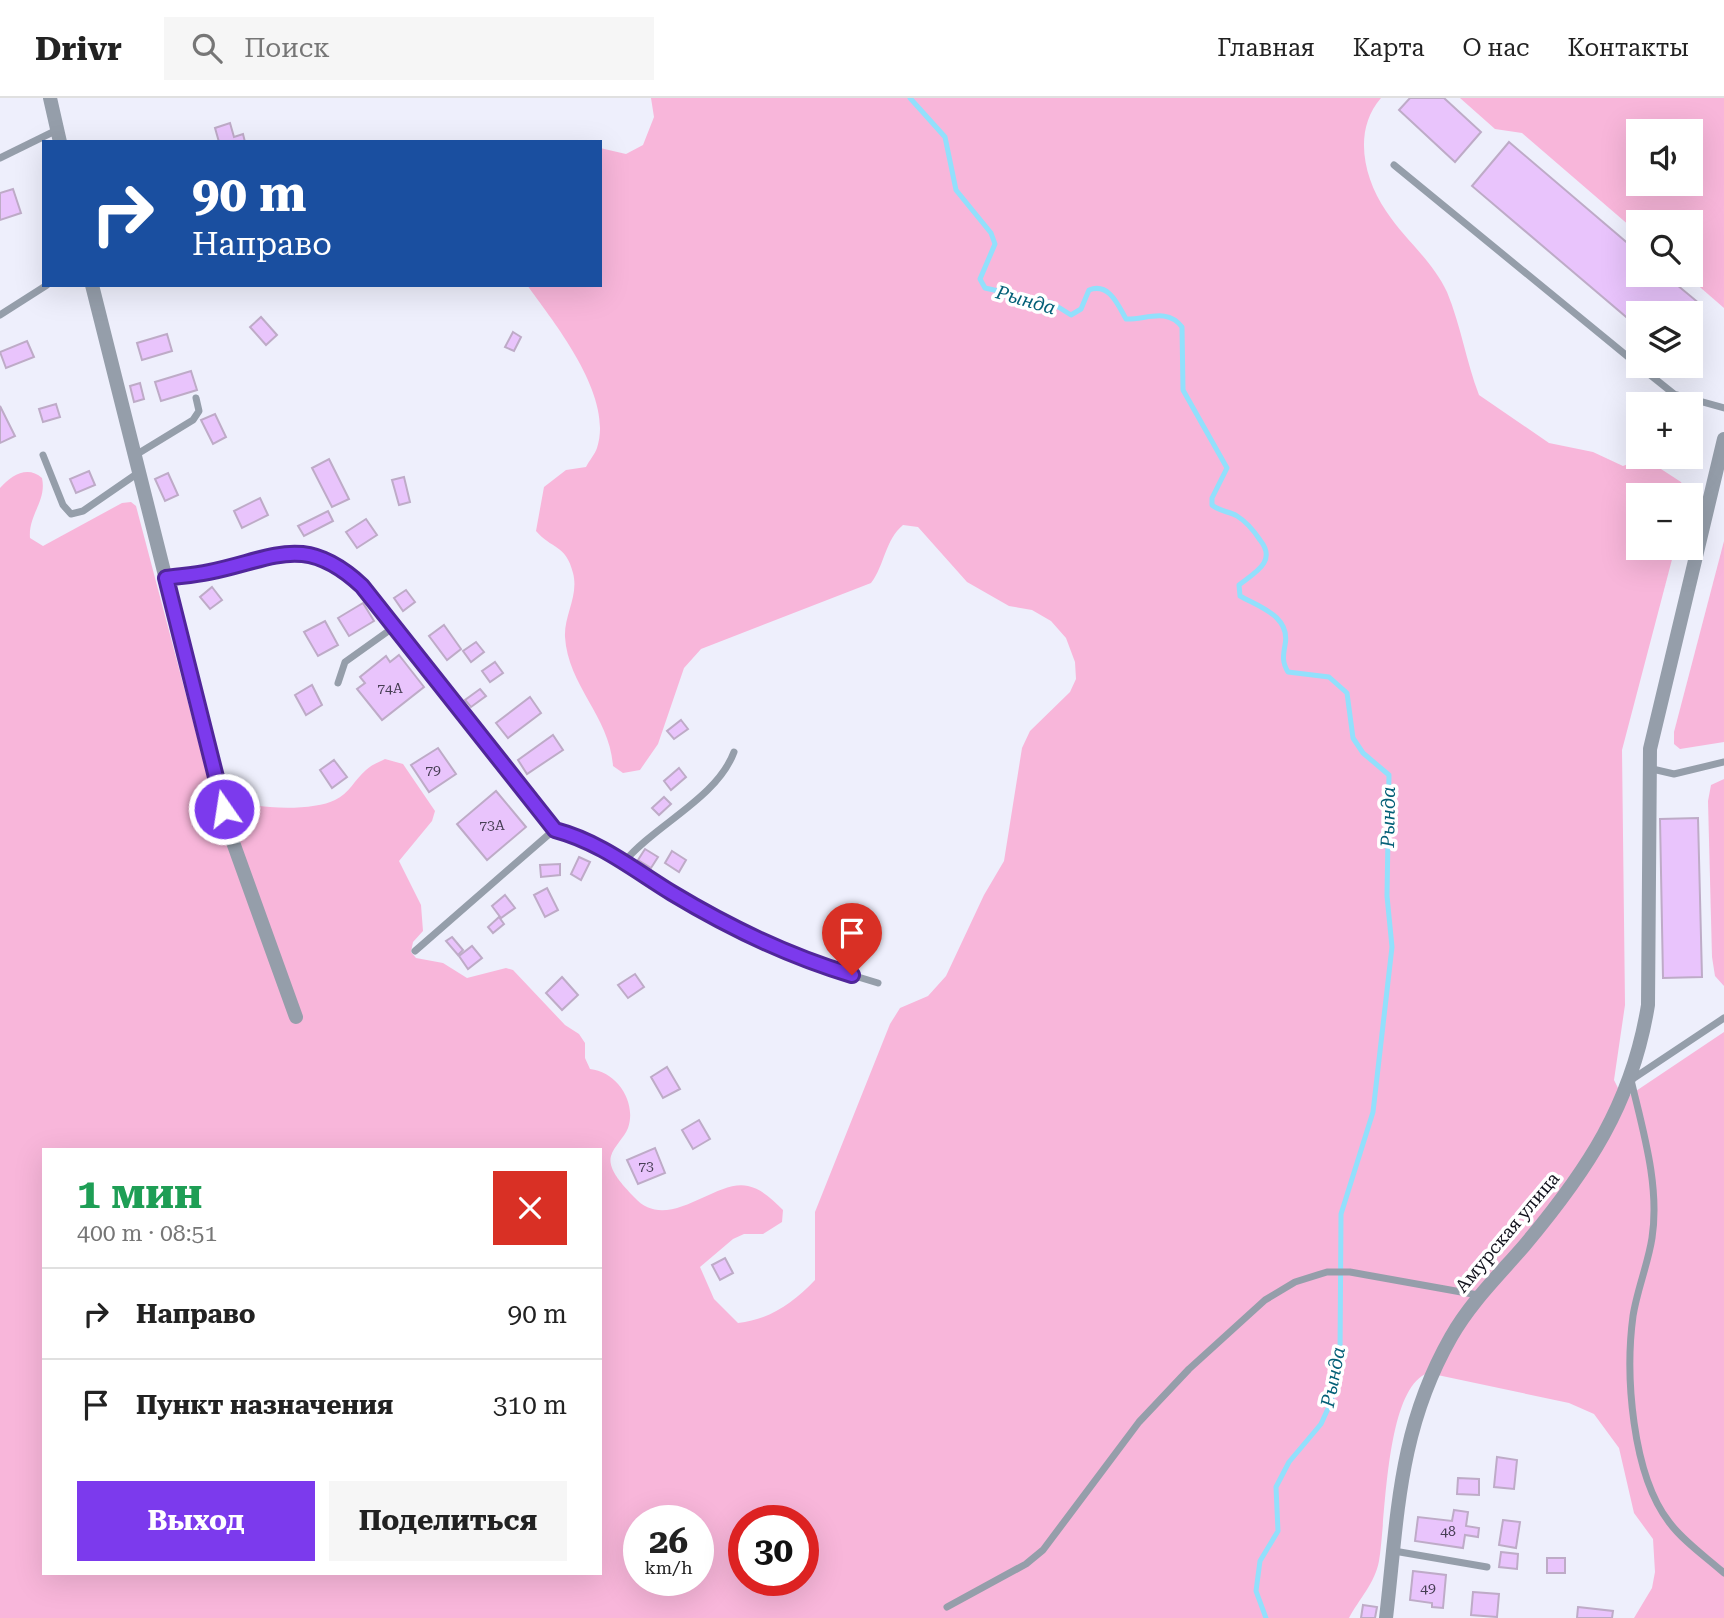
<!DOCTYPE html>
<html lang="ru">
<head>
<meta charset="utf-8">
<style>
  :root { --surface:#fff; --page:#f6f6f6; --text:#222; --muted:#767676; --line:#e0e0e0; --accent:#7c3aed }
  body { margin:0; font-family:"Roboto Serif",serif; background:var(--page); color:var(--text); height:100vh; display:flex; flex-direction:column; font-size:26px; white-space:nowrap }
  * { box-sizing:border-box; margin:0 }
  p { font-size:23px; color:var(--muted) }
  .icon { flex:none; width:38px; height:38px; fill:none; stroke:currentColor; stroke-width:2; stroke-linecap:round; stroke-linejoin:round }
  .map { position:relative; flex:1; overflow:hidden }
  .details { position:absolute; left:42px; top:1050px; width:560px; height:427px; display:flex; flex-direction:column; background:var(--surface); border-radius:0px; box-shadow:0 7px 28px #0002 }
  .details>* { flex:none }
  .banner { position:absolute; left:42px; top:42px; width:560px; height:147px; border-radius:0px; box-shadow:0 7px 28px #0002; background:#1a4fa0; color:#fff; overflow:hidden }
  .fabs { position:absolute; left:1626px; top:21px; display:grid; gap:14px }
  .fabs a { display:grid; place-items:center; width:77px; height:77px; border-radius:0px; background:var(--surface); box-shadow:0 7px 28px #0002; font-size:35px }
  .speed { position:absolute; left:623px; top:1407px; display:flex; gap:14px; font-size:35px; font-weight:700; text-align:center }
  .speed>* { display:grid; place-content:center; width:91px; height:91px; border-radius:50%; background:var(--surface); box-shadow:0 7px 28px #0002; line-height:1 }
  .speed small { font-size:18px; font-weight:400 }
  .speed .limit { border:10px solid #d22; background:#fff; color:#111 }
  .pin { position:absolute; display:grid; place-items:center; width:60px; height:60px; color:#fff; margin:-72px -30px; border-radius:50% 50% 50% 0; rotate:-45deg; box-shadow:0 0 7px #0007 }
  .pin .icon { rotate:45deg }
  .me { position:absolute; width:77px; margin:-38px; rotate:347deg; stroke-linejoin:round; filter:drop-shadow(0 0 5px #0008) }
  .turn { display:flex; align-items:center; gap:24px; height:147px; padding:0 35px; font-size:32px }
  .turn .icon { width:91px; height:91px; stroke-width:2.5 }
  .turn b { display:block; font-size:49px; line-height:60px }
  .round { display:grid; place-items:center; flex:none; width:74px; height:74px; border-radius:0px; background:var(--page) }
  .headline { display:flex; align-items:center; justify-content:space-between; height:119px; padding:0 35px }
  h1 { font-size:42px; font-weight:700; line-height:52px; color:#1e9e55 }
  .action { display:flex; gap:14px; margin-top:auto; padding:14px 35px }
  .action a { flex:1; height:80px; border-radius:0px; background:var(--accent); color:#fff; font-size:28px; font-weight:700; line-height:80px; text-align:center }
  .action a+a { background:var(--page); color:var(--text) }
  ul { padding:0; list-style:none }
  li { display:flex; align-items:center; gap:21px; height:91px; padding:0 35px; border-top:2px solid var(--line) }
  li div { flex:1 }
  li b { display:block; font-size:26px }
  li em { font-style:normal }
  header { display:flex; align-items:center; gap:42px; box-sizing:border-box; height:98px; padding:0 35px; background:var(--surface); border-bottom:2px solid var(--line) }
  header strong { font-size:33px }
  nav { display:flex; gap:38px; margin-inline-start:auto; font-size:24px }
  .search { width:490px; height:63px; background:var(--page); display:flex; align-items:center; gap:18px; box-sizing:border-box; padding:0 24px; border-radius:0px; color:var(--muted); font-size:26px }
  .map>svg:first-child { display:block }
</style>
</head>
<body>
<header>
<strong>Drivr</strong>
<div class="search"><svg class="icon" aria-label="search" viewBox="0 0 24 24"><circle cx="10" cy="10" r="6"/><path d="M15 15l6 6"/></svg>Поиск</div>
<nav><a>Главная</a><a>Карта</a><a>О нас</a><a>Контакты</a></nav>
</header>
<div class="map">
<svg width="1724" height="1520" viewBox="0 0 1724 1520">
  <rect width="100%" height="100%" fill="#eeeffc"/>
  <!-- green -->
  <g fill="#f8b6da" fill-rule="evenodd">
    <path d="M651,0H1381C1353,32 1363,79 1386,113C1405,142 1432,162 1447,194C1461,228 1466,263 1479,297L1549,345L1593,354L1623,368L1644,360L1681,384L1687,397H1638V450H1675L1622,652L1625,907L1614,982L1618,990L1630,997L1724,934V1520H1634L1652,1490L1655,1474L1653,1441L1634,1415L1619,1350L1594,1316L1569,1305L1428,1275C1385,1290 1386,1422 1379,1463C1375,1485 1359,1501 1349,1520H0V390C11,377 28,367 42,380C47,403 28,417 30,440L43,448L122,405L131,404L136,408L205,669C212,680 222,695 234,701C255,712 314,713 335,702C349,696 355,681 366,672C371,667 379,664 385,661L403,666L435,713L432,723L399,763L421,807L423,833L413,844L411,854L416,860L443,865L467,880L506,870L513,872L565,927L579,936L585,945V960L590,971C617,974 637,1004 628,1030C624,1040 614,1048 611,1058C607,1072 625,1089 634,1099C668,1137 715,1080 748,1088C762,1091 773,1102 783,1112L782,1124L763,1136H744L733,1141L700,1169L714,1201L738,1225C771,1221 793,1205 815,1182V1114L890,926L900,910L928,898L946,878L984,797L1004,763L1022,650L1030,633L1070,594L1076,581L1075,564L1066,540L1051,523L1032,512L1009,508L967,484L918,429L903,427C885,442 885,466 871,485L701,551L684,570L658,646L640,672L623,675L613,668C610,619 568,588 565,539C564,517 579,498 573,475C566,446 551,451 536,433L544,389L566,372L586,369C589,363 595,356 597,350C614,298 555,226 527,187H600V50L626,56L643,47L654,19ZM44,1052H600V1475H44ZM639,1423H698V1482H639ZM744,1423H803V1482H744Z"/>
    <path d="M1460,0H1724V210L1686,177H1690V124H1638V135L1522,35L1495,31ZM1638,33H1690V86H1638Z"/>
    <polygon points="1724,443 1724,644 1680,651 1674,646 1674,634"/>
    <polygon points="1724,681 1724,888 1715,878 1712,859 1708,703 1711,687"/>
  </g>
  <g fill="none" stroke-linecap="round" stroke-linejoin="round">
    <!-- stream -->
    <path stroke="#92e0fc" stroke-width="5" d="M910,0L945,39L956,92L991,135L995,146L980,181L985,190L1052,205L1071,217L1081,211L1089,192C1109,184 1118,207 1126,221C1145,222 1167,209 1182,229L1183,292L1227,370L1212,400V407C1220,414 1229,413 1237,418C1247,424 1254,433 1260,442C1277,463 1256,474 1239,487L1240,498C1259,509 1291,518 1285,547C1283,558 1282,564 1288,574L1329,579L1347,595L1353,640L1363,655L1389,677L1387,798L1392,849L1373,1014L1341,1116L1340,1257L1331,1304L1321,1326L1289,1364L1276,1389L1278,1433L1260,1463L1256,1493L1266,1520"/>
  </g>
  <!-- building -->
  <g fill="#e9c4fc" stroke="#beabc7" stroke-width="2">
    <polygon points="1410,0 1444,0 1481,34 1455,64 1399,12"/>
    <polygon points="230,25 234,39 243,36 245,44 219,44 215,30"/>
    <polygon points="1509,44 1638,154 1638,177 1665,177 1700,206 1690,217 1638,215 1638,229 1472,88"/>
    <polygon points="13,91 21,115 0,122 0,95"/>
    <polygon points="261,219 277,237 266,247 250,229"/>
    <polygon points="513,234 521,239 514,253 505,249"/>
    <polygon points="167,236 172,253 142,262 137,245"/>
    <polygon points="27,243 34,259 6,270 0,254"/>
    <polygon points="191,273 197,292 161,303 155,284"/>
    <polygon points="140,285 144,301 134,304 130,288"/>
    <polygon points="56,306 60,319 43,324 39,311"/>
    <polygon points="0,308 15,338 0,345"/>
    <polygon points="215,316 226,339 213,346 201,322"/>
    <polygon points="329,361 349,401 332,409 312,370"/>
    <polygon points="89,373 95,387 76,395 70,381"/>
    <polygon points="168,375 178,397 165,403 155,381"/>
    <polygon points="404,379 410,404 399,407 392,382"/>
    <polygon points="260,400 268,417 242,430 234,413"/>
    <polygon points="328,413 333,423 304,438 298,428"/>
    <polygon points="366,421 377,437 357,450 346,434"/>
    <polygon points="212,489 222,502 210,511 200,499"/>
    <polygon points="406,492 415,504 403,513 394,500"/>
    <polygon points="363,505 374,523 349,538 338,520"/>
    <polygon points="325,523 338,547 318,558 304,534"/>
    <polygon points="444,527 461,551 447,562 429,538"/>
    <polygon points="476,544 484,554 471,564 463,553"/>
    <polygon points="399,557 424,589 382,622 357,591 365,585 360,579 386,558 390,564"/>
    <polygon points="495,564 503,575 490,584 482,573"/>
    <polygon points="312,587 322,607 306,617 295,597"/>
    <polygon points="480,591 486,598 471,609 465,602"/>
    <polygon points="530,599 541,615 508,640 496,625"/>
    <polygon points="681,622 688,631 674,641 667,633"/>
    <polygon points="553,637 563,652 527,676 518,662"/>
    <polygon points="438,650 456,676 429,694 411,667"/>
    <polygon points="334,662 347,679 332,690 320,672"/>
    <polygon points="679,670 686,679 671,692 664,683"/>
    <polygon points="496,693 526,729 487,762 457,726"/>
    <polygon points="664,699 671,706 659,717 652,710"/>
    <polygon points="1698,720 1702,879 1663,880 1660,721"/>
    <polygon points="645,751 658,759 651,770 638,762"/>
    <polygon points="672,753 686,762 679,774 665,765"/>
    <polygon points="579,759 590,764 581,782 571,776"/>
    <polygon points="560,766 560,777 541,779 540,767"/>
    <polygon points="547,790 558,812 545,819 534,797"/>
    <polygon points="505,797 515,810 501,820 492,808"/>
    <polygon points="499,819 504,826 493,835 488,829"/>
    <polygon points="452,839 463,852 458,857 446,843"/>
    <polygon points="472,848 482,860 468,871 459,858"/>
    <polygon points="635,876 644,889 628,900 618,887"/>
    <polygon points="562,879 578,897 562,912 546,895"/>
    <polygon points="667,969 680,991 663,1000 651,979"/>
    <polygon points="699,1022 710,1041 693,1051 682,1032"/>
    <polygon points="655,1050 665,1075 638,1086 627,1062"/>
    <polygon points="725,1160 733,1175 720,1182 712,1167"/>
    <polygon points="1497,1359 1517,1362 1514,1391 1494,1389"/>
    <polygon points="1458,1380 1479,1381 1479,1397 1457,1396"/>
    <polygon points="1454,1412 1468,1414 1466,1428 1479,1430 1478,1439 1465,1437 1463,1450 1415,1443 1418,1419 1452,1423"/>
    <polygon points="1503,1422 1520,1424 1516,1450 1499,1447"/>
    <polygon points="1501,1454 1518,1456 1517,1471 1499,1469"/>
    <rect x="1547" y="1460" width="18" height="15"/>
    <polygon points="1413,1473 1446,1477 1443,1510 1432,1509 1432,1505 1410,1502"/>
    <polygon points="1473,1494 1499,1496 1497,1519 1471,1517"/>
    <polygon points="1363,1507 1377,1509 1375,1520 1361,1520"/>
    <polygon points="1578,1509 1613,1513 1612,1520 1577,1520"/>
  </g>
  <g fill="none" stroke-linecap="round" stroke-linejoin="round">
    <!-- service -->
    <g stroke="#959eaa" stroke-width="7">
      <polyline points="0,60 57,32"/>
      <polyline points="1394,67 1638,267"/>
      <polyline points="0,217 47,187"/>
      <polyline points="1639,268 1674,296 1724,310"/>
      <polyline points="43,357 63,407 71,416 83,413 138,375"/>
      <polyline points="134,358 193,322 199,313 196,300"/>
      <path d="M166,479C180,478 195,477 209,474C274,461 304,434 362,488L555,731L599,748L672,795L766,847L799,861L878,885"/>
      <polyline points="338,585 345,564 394,529"/>
      <polyline points="1648,670 1674,676 1724,664"/>
      <path d="M625,763C655,727 717,700 734,654"/>
      <polyline points="415,853 555,731"/>
      <path d="M1724,920L1631,982C1643,1033 1660,1088 1652,1140C1648,1166 1637,1192 1633,1218C1625,1277 1632,1376 1669,1424C1683,1443 1706,1459 1724,1475"/>
      <polyline points="1394,1453 1487,1469"/>
      <polyline points="947,1509 1026,1466 1043,1452 1139,1324 1189,1271 1265,1202 1295,1184 1327,1174 1350,1174 1478,1197"/>
    </g>
    <!-- minor -->
    <g stroke="#959eaa" stroke-width="14">
      <polyline points="50,0 60,44"/>
      <polyline points="92,187 230,736 296,919"/>
      <path d="M1386,1520C1398,1417 1398,1332 1451,1239C1471,1204 1498,1178 1524,1148C1587,1073 1632,1006 1648,907L1650,651L1724,341"/>
    </g>
  </g>
  <g fill="none" stroke-linecap="round" stroke-linejoin="round">
    <defs>
      <path id="route" d="M224,711L166,480C180,478 195,477 209,474C274,461 304,434 362,488L555,732C600,744 633,771 672,795C730,830 788,858 852,877"/>
    </defs>
    <!-- route casing -->
    <use href="#route" stroke="#51269a" stroke-width="18"/>
    <!-- route -->
    <use href="#route" stroke="#7c3aed" stroke-width="12"/>
  </g>
  <g text-anchor="middle" dominant-baseline="central" stroke-width="7" stroke-linejoin="round" paint-order="stroke">
    <!-- number labels -->
    <g font-size="14" fill="#473e54">
      <text x="390" y="590">74А</text>
      <text x="433" y="672">79</text>
      <text x="492" y="727">73А</text>
      <text x="646" y="1068">73</text>
      <text x="1448" y="1433">48</text>
      <text x="1428" y="1490">49</text>
    </g>
    <!-- street labels -->
    <g font-size="18" fill="#11111c" stroke="#fff">
      <text transform="translate(1507 1134) rotate(-50)">Амурская улица</text>
    </g>
    <!-- water labels -->
    <g font-size="19" font-style="italic" fill="#035f77" stroke="#fff">
      <text transform="translate(1026 202) rotate(16)">Рында</text>
      <text transform="translate(1388 719) rotate(-89)">Рында</text>
      <text transform="translate(1333 1279) rotate(-79)">Рында</text>
    </g>
  </g>
</svg>
<div class="fabs">
<a><svg class="icon" aria-label="sound" viewBox="0 0 24 24"><path d="M4 9h4l5-4v14l-5-4H4zM17 9q2 3 0 6"/></svg></a>
<a><svg class="icon" aria-label="search" viewBox="0 0 24 24"><circle cx="10" cy="10" r="6"/><path d="M15 15l6 6"/></svg></a>
<a><svg class="icon" aria-label="layers" viewBox="0 0 24 24"><path d="M12 4l9 5-9 5-9-5zM3 14l9 5 9-5"/></svg></a>
<a>+</a>
<a>−</a>
</div>
<div class="speed"><div>26<small>km/h</small></div><div class="limit">30</div></div>
<div class="pin" style="left:852px;top:877px;background:#d93025"><svg class="icon" aria-label="arrive" viewBox="0 0 24 24"><path d="M6 21V4h12l-3 4 3 4H6"/></svg></div>
<svg class="me" style="left:224px;top:711px" viewBox="-20 -20 40 40"><circle r="17" fill="#7c3aed" stroke="#fff" stroke-width="3"/><path d="M0-11L8 9 0 5-8 9z" fill="#fff"/></svg>
<div class="banner">
<div class="turn"><svg class="icon" aria-label="right" viewBox="0 0 24 24"><path d="M7 20v-9h11M14 6l5 5-5 5"/></svg><div><b>90 m</b>Направо</div></div>
</div>
<section class="details">
<div class="headline"><div><h1>1 мин</h1><p>400 m · 08:51</p></div><a class="round" style="background:#d93025;color:#fff"><svg class="icon" aria-label="close" viewBox="0 0 24 24"><path d="M6 6l12 12M18 6L6 18"/></svg></a></div>
<ul>
<li><svg class="icon" aria-label="right" viewBox="0 0 24 24"><path d="M7 20v-9h11M14 6l5 5-5 5"/></svg><div><b>Направо</b></div><em>90 m</em></li>
<li><svg class="icon" aria-label="arrive" viewBox="0 0 24 24"><path d="M6 21V4h12l-3 4 3 4H6"/></svg><div><b>Пункт назначения</b></div><em>310 m</em></li>
</ul>
<div class="action"><a>Выход</a><a>Поделиться</a></div>
</section>
</div>
</body>
</html>
